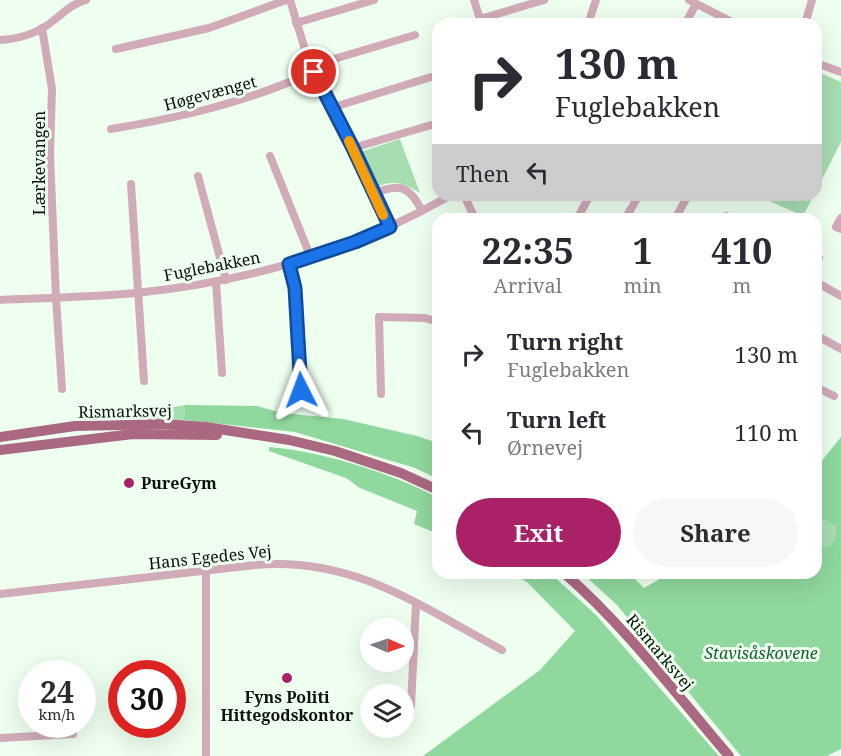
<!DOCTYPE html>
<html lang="en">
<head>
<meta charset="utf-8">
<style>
  :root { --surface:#fff; --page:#f7f7f7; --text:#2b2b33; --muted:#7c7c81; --accent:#a92166 }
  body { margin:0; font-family:"Noto Serif",serif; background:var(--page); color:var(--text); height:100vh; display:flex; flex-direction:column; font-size:22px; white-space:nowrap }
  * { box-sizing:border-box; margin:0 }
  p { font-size:20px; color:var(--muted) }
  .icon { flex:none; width:33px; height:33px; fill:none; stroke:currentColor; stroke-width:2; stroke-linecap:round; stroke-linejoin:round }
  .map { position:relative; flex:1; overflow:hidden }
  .sheet { position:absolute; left:432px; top:213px; width:390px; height:366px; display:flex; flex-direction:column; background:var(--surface); border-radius:18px; box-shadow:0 6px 24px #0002 }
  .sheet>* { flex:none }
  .top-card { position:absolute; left:432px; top:18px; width:390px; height:183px; border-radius:18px; box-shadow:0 6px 24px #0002; background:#fff; color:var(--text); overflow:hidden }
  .needle { width:39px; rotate:92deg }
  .tools { position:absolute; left:360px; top:618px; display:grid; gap:12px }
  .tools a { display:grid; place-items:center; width:54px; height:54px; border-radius:50%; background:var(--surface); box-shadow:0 6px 24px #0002; font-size:30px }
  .speed { position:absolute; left:18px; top:660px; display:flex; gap:12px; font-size:30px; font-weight:700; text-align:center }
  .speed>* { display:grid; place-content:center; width:78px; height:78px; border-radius:50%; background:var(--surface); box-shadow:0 6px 24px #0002; line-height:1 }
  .speed small { font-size:15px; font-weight:400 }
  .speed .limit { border:9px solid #d22; background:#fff; color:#111 }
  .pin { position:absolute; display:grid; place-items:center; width:51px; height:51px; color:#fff; margin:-26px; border:3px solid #fff; border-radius:50%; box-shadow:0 2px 6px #0007 }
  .me { position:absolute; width:66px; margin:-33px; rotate:357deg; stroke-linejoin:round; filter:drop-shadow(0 0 4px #0008) }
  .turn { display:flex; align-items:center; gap:21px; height:126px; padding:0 24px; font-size:27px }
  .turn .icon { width:78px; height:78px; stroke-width:2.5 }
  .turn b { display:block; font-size:42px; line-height:51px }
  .then { display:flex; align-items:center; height:57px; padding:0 24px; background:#0003; gap:12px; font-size:22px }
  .eta { display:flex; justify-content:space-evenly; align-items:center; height:102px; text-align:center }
  .eta b { font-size:36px; font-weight:700; line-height:42px }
  .cta { display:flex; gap:12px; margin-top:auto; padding:12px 24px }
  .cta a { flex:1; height:69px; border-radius:36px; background:var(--accent); color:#fff; font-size:24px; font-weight:700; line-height:69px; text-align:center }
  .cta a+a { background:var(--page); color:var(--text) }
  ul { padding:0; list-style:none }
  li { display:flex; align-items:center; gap:18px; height:78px; padding:0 24px }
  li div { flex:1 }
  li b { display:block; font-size:22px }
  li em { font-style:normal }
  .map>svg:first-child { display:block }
</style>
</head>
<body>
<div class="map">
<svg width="841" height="756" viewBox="0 0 841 756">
  <rect width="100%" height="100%" fill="#eefff0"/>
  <!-- green -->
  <g fill="#a7deb1">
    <polygon points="816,71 841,82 841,142 816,191"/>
    <path d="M400,139L420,193C404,183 394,179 377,187L360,152Z"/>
    <polygon points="756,195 814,195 803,216"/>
    <polygon points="185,405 185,420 113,417"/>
    <polygon points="825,520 836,527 836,536 830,546 816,548 816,522"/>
  </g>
  <!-- forest -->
  <g fill="#91d89f">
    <polygon points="185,405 257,406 282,413 343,419 417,436 438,443 438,479 415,468 295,432 185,420"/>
    <polygon points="841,437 841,749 827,756 741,756 617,605 582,573 629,573 644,588 670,573 816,573 816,548 830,546 836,536 836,527 825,520 816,522 816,468"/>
    <path d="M269,447C320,451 393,473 438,498V534L414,524L417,511L360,488L346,478L269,451Z"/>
    <polygon points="512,573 550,573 596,615 719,756 423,756 540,670 575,631 528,583"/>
  </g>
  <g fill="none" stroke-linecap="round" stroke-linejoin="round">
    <!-- minor -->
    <g stroke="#d1abb8" stroke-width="8">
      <polyline points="290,0 310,66 353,148 389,227"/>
      <polyline points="474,0 481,22"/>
      <polyline points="689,0 736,24"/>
      <polyline points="480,19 544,0"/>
      <polyline points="296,23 374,0"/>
      <polyline points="588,24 596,0"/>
      <polyline points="685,24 696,4"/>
      <polyline points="805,24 812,0"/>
      <polyline points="42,28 52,89 50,155 56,298 62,389"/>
      <path d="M0,40C20,39 38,33 53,21C64,12 72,4 86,0"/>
      <polyline points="116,49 209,28 286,0"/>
      <polyline points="816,63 841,72"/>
      <polyline points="310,66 415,35"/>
      <polyline points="331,108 431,77"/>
      <path d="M111,129C183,117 247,102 313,72"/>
      <polyline points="353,148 438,123"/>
      <polyline points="270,156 311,258"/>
      <polyline points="198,176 226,280"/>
      <polyline points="131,184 144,381"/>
      <path d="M373,194C399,183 409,185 422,211"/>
      <polyline points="464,195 475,219"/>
      <polyline points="841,218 836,227 841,229"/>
      <polyline points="577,219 590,195"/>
      <polyline points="625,219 639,195"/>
      <polyline points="675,219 686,199"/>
      <polyline points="724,219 726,216"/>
      <polyline points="289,264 295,288 301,390"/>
      <polyline points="816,264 819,258"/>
      <polyline points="216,282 222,373"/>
      <polyline points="816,282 841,296"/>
      <path d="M0,300C45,298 91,297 136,293C247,282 354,251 451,195"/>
      <polyline points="816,335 841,349"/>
      <polyline points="816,387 834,396"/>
      <polyline points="381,394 379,317 425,318 438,322"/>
      <path d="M0,594L255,565C353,556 420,606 502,650"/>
      <polyline points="411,706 416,604"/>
      <polyline points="0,738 73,734"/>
      <polyline points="206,756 206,570"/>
    </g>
    <!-- major -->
    <g stroke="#ab6882" stroke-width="10">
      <polyline points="0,437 75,426 164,424 206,427 289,440 335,451 401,473 438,490"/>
      <polyline points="0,450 133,434 217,435"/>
      <path d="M564,573C626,627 676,694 729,756"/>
    </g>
  </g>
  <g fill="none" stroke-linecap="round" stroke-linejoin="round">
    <defs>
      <polyline id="route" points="301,390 295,288 289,264 355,242 390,227 353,148 314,72"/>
    </defs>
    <!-- route casing -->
    <use href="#route" stroke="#114b97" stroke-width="15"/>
    <!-- route -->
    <use href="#route" stroke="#1a73e8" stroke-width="10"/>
    <!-- slow -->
    <polyline stroke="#f59e0b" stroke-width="10" points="349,141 383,215"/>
  </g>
  <!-- markers -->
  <g fill="#a92166" stroke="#eefff0" stroke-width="2">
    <circle cx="129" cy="483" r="6"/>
    <circle cx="287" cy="678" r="6"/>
  </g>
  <g text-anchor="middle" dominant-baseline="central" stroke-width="6" stroke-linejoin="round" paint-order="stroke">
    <!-- street labels -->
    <g font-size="16" fill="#09130b" stroke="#eefff0">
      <text transform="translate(210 93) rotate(-15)">Høgevænget</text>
      <text transform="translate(39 163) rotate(-90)">Lærkevangen</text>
      <text transform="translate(212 266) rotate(-11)">Fuglebakken</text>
      <text transform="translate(125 411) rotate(-1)">Rismarksvej</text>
      <text transform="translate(210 557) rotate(-6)">Hans Egedes Vej</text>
      <text transform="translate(660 652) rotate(50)">Rismarksvej</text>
    </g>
    <!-- poi labels -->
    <g font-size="16" font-weight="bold" fill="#09130b" stroke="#eefff0" text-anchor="start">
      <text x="141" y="483">PureGym</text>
      <text x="287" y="697" text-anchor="middle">Fyns Politi<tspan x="287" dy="18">Hittegodskontor</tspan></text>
    </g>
    <!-- park labels -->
    <g font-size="16" font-style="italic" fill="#115f2c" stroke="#eefff0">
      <text x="761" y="653">Stavisåskovene</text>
    </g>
  </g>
</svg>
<div class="tools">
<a><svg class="needle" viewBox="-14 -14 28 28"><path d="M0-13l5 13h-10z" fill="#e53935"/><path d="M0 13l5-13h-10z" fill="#7c7c81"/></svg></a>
<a><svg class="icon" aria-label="layers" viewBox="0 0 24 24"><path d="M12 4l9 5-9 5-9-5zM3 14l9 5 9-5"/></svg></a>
</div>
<div class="speed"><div>24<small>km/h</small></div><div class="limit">30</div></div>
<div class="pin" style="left:314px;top:72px;background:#d93025"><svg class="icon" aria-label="arrive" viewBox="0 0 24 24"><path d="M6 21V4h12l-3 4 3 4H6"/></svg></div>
<svg class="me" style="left:301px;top:390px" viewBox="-20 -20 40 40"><path d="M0-17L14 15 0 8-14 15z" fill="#1a73e8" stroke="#fff" stroke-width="4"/></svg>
<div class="top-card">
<div class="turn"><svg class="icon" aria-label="right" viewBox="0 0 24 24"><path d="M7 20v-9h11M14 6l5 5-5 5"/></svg><div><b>130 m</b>Fuglebakken</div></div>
<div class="then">Then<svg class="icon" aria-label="left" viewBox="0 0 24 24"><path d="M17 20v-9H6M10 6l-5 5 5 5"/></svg></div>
</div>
<section class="sheet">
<div class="eta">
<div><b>22:35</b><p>Arrival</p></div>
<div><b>1</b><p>min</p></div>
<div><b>410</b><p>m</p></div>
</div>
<ul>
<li><svg class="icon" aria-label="right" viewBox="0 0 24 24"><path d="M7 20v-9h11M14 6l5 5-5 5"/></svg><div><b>Turn right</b><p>Fuglebakken</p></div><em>130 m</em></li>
<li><svg class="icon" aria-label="left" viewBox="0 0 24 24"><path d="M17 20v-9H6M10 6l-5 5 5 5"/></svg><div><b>Turn left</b><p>Ørnevej</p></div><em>110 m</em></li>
</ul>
<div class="cta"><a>Exit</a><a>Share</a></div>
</section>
</div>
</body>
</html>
